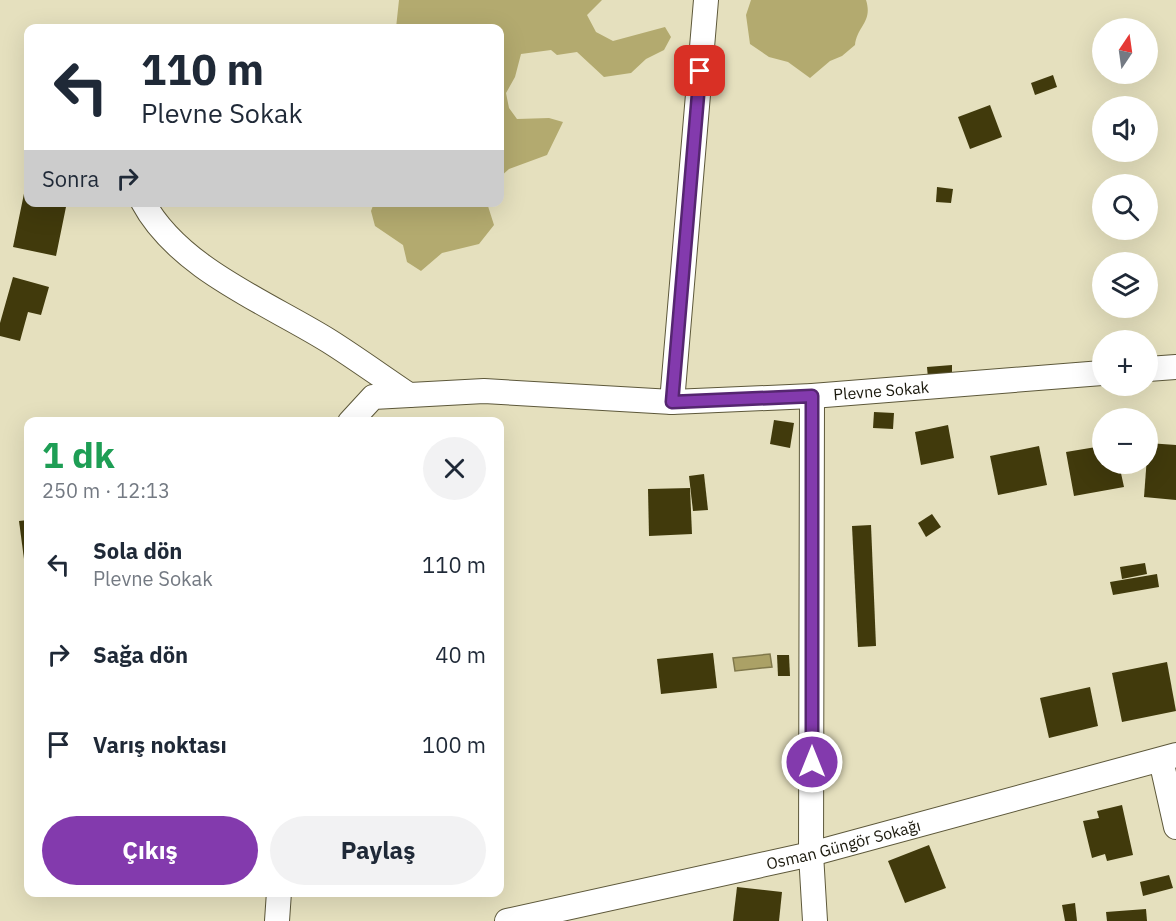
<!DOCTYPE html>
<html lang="tr">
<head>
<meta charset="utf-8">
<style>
  :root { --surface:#fff; --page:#f2f2f3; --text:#1f2937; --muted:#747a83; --accent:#833aad }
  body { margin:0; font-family:"IBM Plex Sans",sans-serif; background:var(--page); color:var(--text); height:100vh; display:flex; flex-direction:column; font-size:22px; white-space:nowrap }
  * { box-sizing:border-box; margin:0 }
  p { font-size:20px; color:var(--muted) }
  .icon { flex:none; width:33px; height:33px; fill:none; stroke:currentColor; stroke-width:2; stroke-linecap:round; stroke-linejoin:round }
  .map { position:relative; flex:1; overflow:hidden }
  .details { position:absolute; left:24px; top:417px; width:480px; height:480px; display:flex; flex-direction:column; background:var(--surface); border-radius:12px; box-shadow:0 6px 24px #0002 }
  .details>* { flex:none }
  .guide { position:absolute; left:24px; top:24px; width:480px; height:183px; border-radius:12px; box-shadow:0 6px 24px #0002; background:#fff; color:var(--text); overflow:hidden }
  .needle { width:39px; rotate:13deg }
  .buttons { position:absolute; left:1092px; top:18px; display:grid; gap:12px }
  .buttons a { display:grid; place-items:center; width:66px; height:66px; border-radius:50%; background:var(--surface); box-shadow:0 6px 24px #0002; font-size:30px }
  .pin { position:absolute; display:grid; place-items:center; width:51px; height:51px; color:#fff; margin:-26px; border-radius:12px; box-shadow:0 3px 9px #0006 }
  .me { position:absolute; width:66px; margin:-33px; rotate:0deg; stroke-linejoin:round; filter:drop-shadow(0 0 4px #0008) }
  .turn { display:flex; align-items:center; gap:21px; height:126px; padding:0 18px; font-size:27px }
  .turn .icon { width:78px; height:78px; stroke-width:2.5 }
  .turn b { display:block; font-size:42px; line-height:51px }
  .then { display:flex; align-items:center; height:57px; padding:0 18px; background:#0003; gap:12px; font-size:22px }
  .round { display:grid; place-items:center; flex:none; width:63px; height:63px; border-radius:32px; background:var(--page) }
  .headline { display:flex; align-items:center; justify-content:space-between; height:102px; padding:0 18px }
  h1 { font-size:36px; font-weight:800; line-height:45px; color:#1e9e55 }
  .button { display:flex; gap:12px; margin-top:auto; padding:12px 18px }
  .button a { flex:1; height:69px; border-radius:36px; background:var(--accent); color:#fff; font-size:24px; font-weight:800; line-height:69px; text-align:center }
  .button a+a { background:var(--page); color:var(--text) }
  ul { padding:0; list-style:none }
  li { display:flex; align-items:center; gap:18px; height:90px; padding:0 18px }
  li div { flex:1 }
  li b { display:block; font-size:22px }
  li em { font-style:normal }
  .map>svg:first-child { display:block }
</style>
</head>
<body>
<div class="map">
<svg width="1176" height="921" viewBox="0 0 1176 921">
  <rect width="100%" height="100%" fill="#e5e0be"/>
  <!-- forest -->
  <g fill="#b3aa6f">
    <polygon points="399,0 602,0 587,15 596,32 613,41 665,27 671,37 664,50 646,59 631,73 604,77 577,52 557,55 551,50 521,54 515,77 506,93 509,108 517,119 549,118 563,122 547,155 509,169 500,177 500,28 396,28"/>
    <path d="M751,0H866C873,22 857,26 855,45L842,56L830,61L810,78L788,62L769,57L750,44L746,15Z"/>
    <polygon points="374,203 487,203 494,225 479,244 442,253 421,271 407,262 403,245 375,226 371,211"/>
  </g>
  <!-- water -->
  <polygon fill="#aba166" stroke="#80784b" stroke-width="1.5" points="770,654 772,667 735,671 733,658"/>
  <!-- building -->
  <g fill="#413a0c">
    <polygon points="1053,75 1057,87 1035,95 1031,83"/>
    <polygon points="990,105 1002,137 970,149 958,117"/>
    <polygon points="27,179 28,202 67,202 56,256 13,247"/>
    <polygon points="937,187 953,189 951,203 936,202"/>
    <polygon points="13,277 49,287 41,315 28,312 20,341 0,336 0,323"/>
    <polygon points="952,365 952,377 928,378 927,367"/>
    <polygon points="874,412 894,413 893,429 873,428"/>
    <polygon points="774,420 794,423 790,448 770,444"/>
    <polygon points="948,425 954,458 921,465 915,432"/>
    <polygon points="1148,443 1176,445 1176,500 1144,497"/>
    <polygon points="1039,446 1047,485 998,495 990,456"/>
    <polygon points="1102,446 1102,464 1119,464 1124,487 1074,496 1066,452"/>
    <polygon points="704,474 708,510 693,511 689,476"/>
    <polygon points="690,488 692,534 649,536 648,489"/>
    <polygon points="932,514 941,527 926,537 918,523"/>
    <polygon points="28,520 28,558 24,559 19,521"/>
    <polygon points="871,525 876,646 858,647 852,526"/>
    <polygon points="1145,563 1147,574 1122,579 1120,567"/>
    <polygon points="1157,574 1159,587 1113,595 1110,582"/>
    <polygon points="713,653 717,688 661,694 657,659"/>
    <polygon points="777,655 789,655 790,676 778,676"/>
    <polygon points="1167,662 1176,711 1122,722 1112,673"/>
    <polygon points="1090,687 1098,726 1049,738 1040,698"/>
    <polygon points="1122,805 1133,855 1107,861 1105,854 1092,858 1083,821 1099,818 1097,811"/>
    <polygon points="929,845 946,888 905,903 888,861"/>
    <polygon points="1169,875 1173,888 1143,896 1140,882"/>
    <polygon points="737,887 782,892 779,921 733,921"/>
    <polygon points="1075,903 1077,921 1065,921 1062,905"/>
    <polygon points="1146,909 1147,921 1107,921 1106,912"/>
  </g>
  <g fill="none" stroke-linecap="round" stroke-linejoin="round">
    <defs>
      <g id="minor">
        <path d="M143,202C178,268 268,303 329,341C356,358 382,377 409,395"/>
        <polyline points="1148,369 1176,367"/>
        <polyline points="812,396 811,854 815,921"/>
        <polyline points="672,402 706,0"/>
        <path id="s1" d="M350,422L373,397L484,391L672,402L812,396L1102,373"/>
        <polyline points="1161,760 1176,827"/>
        <polyline points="277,921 279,892"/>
        <path id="s2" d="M507,921L811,854L1176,755"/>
      </g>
    </defs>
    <!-- minor casing -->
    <use href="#minor" stroke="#5d583a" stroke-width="26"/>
    <!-- minor -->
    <use href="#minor" stroke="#fff" stroke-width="24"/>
  </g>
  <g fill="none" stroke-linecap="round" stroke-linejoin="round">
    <defs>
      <polyline id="route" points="700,71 672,402 812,396 812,762"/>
    </defs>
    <!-- route casing -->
    <use href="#route" stroke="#552670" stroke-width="15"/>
    <!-- route -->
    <use href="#route" stroke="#833aad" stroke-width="10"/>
  </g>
  <g text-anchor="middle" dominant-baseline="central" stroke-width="6" stroke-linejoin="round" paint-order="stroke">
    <!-- street labels -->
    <g font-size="16" fill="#1a180c" stroke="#fff">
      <text stroke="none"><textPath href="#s1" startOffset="543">Plevne Sokak</textPath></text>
      <text stroke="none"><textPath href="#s2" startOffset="345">Osman Güngör Sokağı</textPath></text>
    </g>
  </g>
</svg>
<div class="buttons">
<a><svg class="needle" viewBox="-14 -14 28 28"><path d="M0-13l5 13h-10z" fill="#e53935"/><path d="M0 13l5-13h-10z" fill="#747a83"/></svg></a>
<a><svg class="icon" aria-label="sound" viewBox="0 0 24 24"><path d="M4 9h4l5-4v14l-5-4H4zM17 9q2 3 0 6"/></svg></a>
<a><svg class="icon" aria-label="search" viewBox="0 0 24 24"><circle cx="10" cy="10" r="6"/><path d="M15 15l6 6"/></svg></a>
<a><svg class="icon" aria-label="layers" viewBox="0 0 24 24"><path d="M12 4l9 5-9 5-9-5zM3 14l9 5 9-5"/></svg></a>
<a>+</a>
<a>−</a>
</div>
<div class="pin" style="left:700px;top:71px;background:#d93025"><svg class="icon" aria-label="arrive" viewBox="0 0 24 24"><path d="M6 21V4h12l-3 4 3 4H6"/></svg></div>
<svg class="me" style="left:812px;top:762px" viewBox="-20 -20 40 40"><circle r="17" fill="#833aad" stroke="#fff" stroke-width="3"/><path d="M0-11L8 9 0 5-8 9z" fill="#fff"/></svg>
<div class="guide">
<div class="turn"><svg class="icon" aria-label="left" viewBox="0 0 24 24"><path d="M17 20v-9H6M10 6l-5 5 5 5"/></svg><div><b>110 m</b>Plevne Sokak</div></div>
<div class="then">Sonra<svg class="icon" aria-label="right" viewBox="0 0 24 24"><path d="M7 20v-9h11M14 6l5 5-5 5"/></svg></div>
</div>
<section class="details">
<div class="headline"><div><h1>1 dk</h1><p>250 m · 12:13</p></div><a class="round"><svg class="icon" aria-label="close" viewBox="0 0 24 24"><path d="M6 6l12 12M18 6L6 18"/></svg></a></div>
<ul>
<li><svg class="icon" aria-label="left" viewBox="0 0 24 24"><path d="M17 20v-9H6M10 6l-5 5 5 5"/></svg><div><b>Sola dön</b><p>Plevne Sokak</p></div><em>110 m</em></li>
<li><svg class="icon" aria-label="right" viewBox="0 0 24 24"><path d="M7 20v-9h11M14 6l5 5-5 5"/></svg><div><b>Sağa dön</b></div><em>40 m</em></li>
<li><svg class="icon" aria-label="arrive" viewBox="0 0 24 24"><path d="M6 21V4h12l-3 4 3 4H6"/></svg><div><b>Varış noktası</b></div><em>100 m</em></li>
</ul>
<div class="button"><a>Çıkış</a><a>Paylaş</a></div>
</section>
</div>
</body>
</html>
